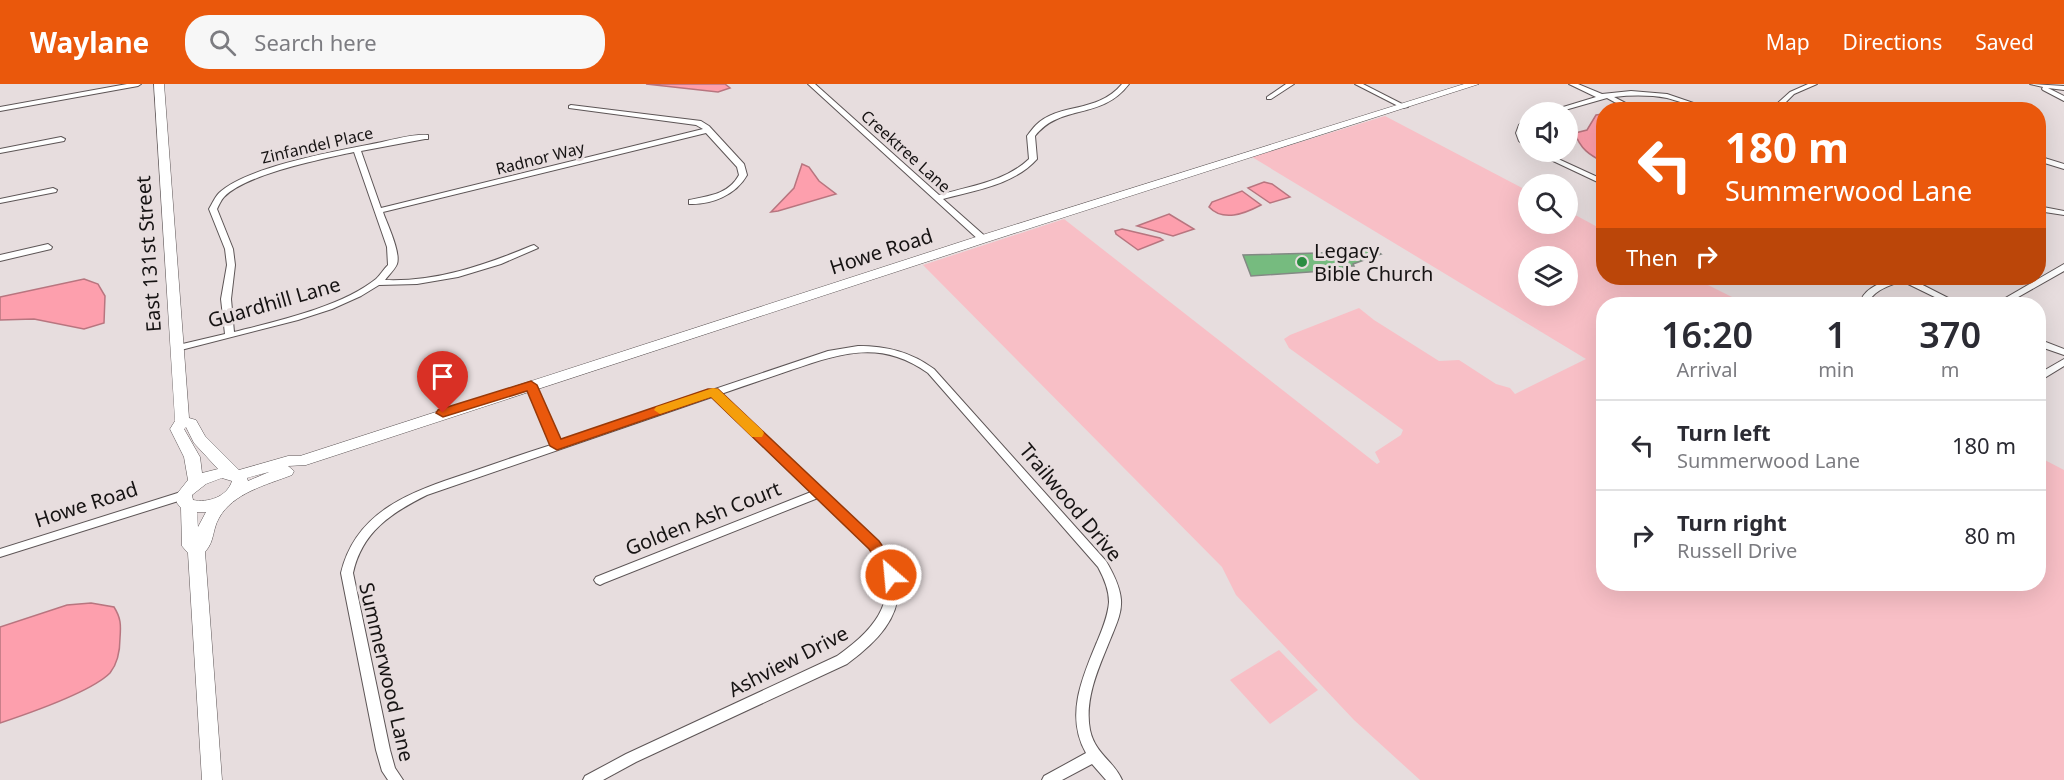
<!DOCTYPE html>
<html lang="en">
<head>
<meta charset="utf-8">
<style>
  :root { --surface:#fff; --page:#f7f7f7; --text:#2b2b33; --muted:#7c7c81; --line:#e1e1e2; --accent:#ea580c }
  body { margin:0; font-family:"Noto Sans",sans-serif; background:var(--page); color:var(--text); height:100vh; display:flex; flex-direction:column; font-size:22px; white-space:nowrap }
  * { box-sizing:border-box; margin:0 }
  p { font-size:20px; color:var(--muted) }
  .icon { flex:none; width:33px; height:33px; fill:none; stroke:currentColor; stroke-width:2; stroke-linecap:round; stroke-linejoin:round }
  .map { position:relative; flex:1; overflow:hidden }
  .panel { position:absolute; left:1596px; top:213px; width:450px; height:294px; display:flex; flex-direction:column; background:var(--surface); border-radius:24px; box-shadow:0 6px 24px #0002 }
  .panel>* { flex:none }
  .top-card { position:absolute; left:1596px; top:18px; width:450px; height:183px; border-radius:24px; box-shadow:0 6px 24px #0002; background:#ea580c; color:#fff; overflow:hidden }
  .tools { position:absolute; left:1518px; top:18px; display:grid; gap:12px }
  .tools a { display:grid; place-items:center; width:60px; height:60px; border-radius:50%; background:var(--surface); box-shadow:0 6px 24px #0002; font-size:30px }
  .pin { position:absolute; display:grid; place-items:center; width:51px; height:51px; color:#fff; margin:-62px -26px; border-radius:50% 50% 50% 0; rotate:-45deg; box-shadow:0 0 6px #0007 }
  .pin .icon { rotate:45deg }
  .me { position:absolute; width:66px; margin:-33px; rotate:333deg; stroke-linejoin:round; filter:drop-shadow(0 0 4px #0008) }
  .turn { display:flex; align-items:center; gap:21px; height:126px; padding:0 30px; font-size:27px }
  .turn .icon { width:78px; height:78px; stroke-width:2.5 }
  .turn b { display:block; font-size:42px; line-height:51px }
  .then { display:flex; align-items:center; height:57px; padding:0 30px; background:#0003; gap:12px; font-size:22px }
  .eta { display:flex; justify-content:space-evenly; align-items:center; height:102px; text-align:center }
  .eta b { font-size:36px; font-weight:600; line-height:42px }
  ul { padding:0; list-style:none }
  li { display:flex; align-items:center; gap:18px; height:90px; padding:0 30px; border-top:2px solid var(--line) }
  li div { flex:1 }
  li b { display:block; font-size:22px }
  li em { font-style:normal }
  header { display:flex; align-items:center; gap:36px; box-sizing:border-box; height:84px; padding:0 30px; background:var(--accent); color:#fff }
  header strong { font-size:28px }
  nav { display:flex; gap:33px; margin-inline-start:auto; font-size:21px }
  .search { width:420px; height:54px; background:var(--page); display:flex; align-items:center; gap:15px; box-sizing:border-box; padding:0 21px; border-radius:24px; color:var(--muted); font-size:22px }
  .map>svg:first-child { display:block }
</style>
</head>
<body>
<header>
<strong>Waylane</strong>
<div class="search"><svg class="icon" aria-label="search" viewBox="0 0 24 24"><circle cx="10" cy="10" r="6"/><path d="M15 15l6 6"/></svg>Search here</div>
<nav><a>Map</a><a>Directions</a><a>Saved</a></nav>
</header>
<div class="map">
<svg width="2064" height="696" viewBox="0 0 2064 696">
  <rect width="100%" height="100%" fill="#e7ddde"/>
  <!-- green -->
  <g fill="#f8bfc6" fill-rule="evenodd">
    <path d="M1385,32L1528,107V140H1568V127L1603,146L1604,194H1694L1746,220H1604V500H2038L2039,373L2064,386V696H1420L1354,636L1236,511L1222,483L923,181L1064,135L1377,380L1380,378L1375,368L1401,351L1403,346L1289,264L1284,255L1290,251L1359,224L1374,236L1439,277L1459,276L1496,300L1510,304L1515,310L1586,275L1252,73ZM1568,172V212H1528V172Z"/>
    <polygon points="1279,566 1318,606 1270,640 1230,596"/>
  </g>
  <!-- water -->
  <g fill="#fd9fad" stroke="#b8757f" stroke-width="1.5">
    <polygon points="646,0 725,0 730,4 718,8"/>
    <path d="M1603,30H1604L1603,78C1590,71 1580,65 1575,49L1587,46L1596,31Z"/>
    <polygon points="802,80 809,83 819,97 836,110 778,127 771,128 794,104"/>
    <polygon points="1264,98 1272,100 1290,113 1270,119 1248,104"/>
    <path d="M1242,107L1261,121C1244,130 1223,138 1209,123L1212,118Z"/>
    <polygon points="1169,130 1194,145 1173,152 1137,142"/>
    <polygon points="1122,145 1160,154 1163,156 1138,166 1116,150 1115,147"/>
    <polygon points="84,195 98,200 105,212 104,239 84,245 34,235 0,236 0,213"/>
    <path d="M91,519L114,523C121,534 121,541 120,554C120,566 118,579 110,589C91,608 27,630 0,639V543L67,521Z"/>
  </g>
  <!-- building -->
  <polygon fill="#76bb7f" stroke="#838984" stroke-width="1.5" points="1371,164 1381,170 1353,180 1354,182 1343,182 1348,194 1328,194 1324,187 1251,192 1243,171 1359,168"/>
  <g fill="none" stroke-linecap="round" stroke-linejoin="round">
    <defs>
      <g id="street">
        <polygon points="127,0 141,0 138,2 0,27 0,23"/>
        <path d="M808,0H815L939,111C970,102 1005,98 1029,75L1027,52C1030,48 1033,44 1036,41C1060,18 1097,30 1122,0H1129C1101,37 1061,19 1035,52L1037,75C1014,101 975,106 943,115L986,153L987,155L983,158L980,157Z"/>
        <polygon points="1286,0 1294,0 1271,15 1267,15 1267,13"/>
        <polygon points="1355,0 1363,0 1408,23 1402,24"/>
        <path d="M1569,0H1578L1602,10L1631,7L1667,10L1714,26C1698,26 1683,18 1667,14C1650,11 1632,11 1614,13L1639,26H1629L1607,14L1558,28H1549L1550,27L1596,13Z"/>
        <polygon points="1808,0 1817,0 1794,10 1778,26 1770,26 1790,8"/>
        <polygon points="2030,0 2064,2 2064,6 2048,4 2064,12 2064,17 2043,6 2042,5 2043,3"/>
        <path d="M571,21L701,37L709,42L744,80L747,91C736,111 711,121 689,120V116C709,112 729,110 739,91L737,83L706,49L383,128C387,140 401,168 397,180C395,185 389,191 385,196C436,198 485,181 531,162L534,161L538,164L501,180L458,193L417,200L379,201L361,212L332,225L298,236L177,267L172,264L174,262L225,250L221,215L227,181L225,165L209,125C212,120 215,113 219,109C247,82 342,66 382,58C396,55 413,50 428,51V55H425L361,67L381,124L703,45L696,41L569,24V22ZM354,68L387,163L388,181C384,185 380,191 376,195C341,223 277,237 234,248L231,215L235,181L233,165L217,125C219,121 221,116 224,113C246,90 322,75 354,68Z"/>
        <polygon points="1525,35 1528,35 1528,40 1524,43 1523,49 1528,59 1528,64 1519,57 1516,49 1519,41"/>
        <polygon points="61,53 65,55 64,57 0,69 0,65"/>
        <polygon points="1534,68 1543,68 1604,96 1604,101"/>
        <polygon points="2038,72 2064,80 2064,85 2038,77"/>
        <polygon points="53,104 57,106 56,108 0,119 0,115"/>
        <polygon points="2038,122 2064,127 2064,131 2038,127"/>
        <polygon points="48,160 52,163 51,165 0,177 0,171"/>
        <polygon points="2064,180 2064,187 2006,220 1995,220"/>
        <path d="M1894,194H1909L1960,220H1949L1902,197C1889,202 1873,206 1868,220H1860C1863,204 1881,199 1894,194Z"/>
        <polygon points="2038,255 2064,265 2064,271 2038,262"/>
        <path d="M858,262C887,262 911,268 934,285L1106,477C1113,489 1120,502 1121,516C1122,530 1115,543 1110,556C1099,583 1084,615 1090,646C1095,670 1114,677 1122,696H1106L1092,680L1062,696H1042L1044,692L1086,669C1065,632 1082,594 1097,558C1102,546 1108,532 1109,518C1109,506 1104,494 1098,483L928,289C881,255 841,269 791,286C768,294 744,302 721,310L878,458C886,470 895,482 897,496C904,533 874,560 847,580L636,678L603,696H583L585,692L626,670L837,572C876,545 905,511 871,466C858,448 834,429 818,414L604,499L600,501L596,499L594,496L596,493L811,408L712,313L427,411C391,429 362,448 353,489L390,666L395,684L403,696H388L382,687L376,666L341,489C356,426 413,407 468,389C496,379 523,370 551,361L526,301L527,299H535L536,301L560,357L828,267Z"/>
        <polygon points="2064,275 2064,282 2038,298 2038,290"/>
        <polygon points="184,407 188,408 190,411 188,414 0,473 0,465"/>
      </g>
      <path id="secondary" d="M154,0H164L189,334L196,336L205,352L239,386L288,372H300L979,152L1464,0H1479L987,158L306,381L288,382L294,387L292,391C266,401 233,409 219,434C212,446 215,457 205,468L222,696H202L188,469L182,462L181,424L177,419L176,411L188,396L184,373L170,345L175,337ZM186,343L194,359L218,385L202,389L200,373L184,345ZM269,388L248,397L247,394ZM222,394L232,397C227,413 208,419 193,416L192,411L206,400ZM197,428H206L198,443Z"/>
    </defs>
    <!-- street casing -->
    <use href="#street" stroke="#5d5556" stroke-width="2"/>
    <!-- secondary casing -->
    <use href="#secondary" stroke="#5d5556" stroke-width="1"/>
    <!-- street -->
    <use href="#street" fill="#fff" fill-rule="evenodd"/>
    <!-- secondary -->
    <use href="#secondary" fill="#fff" fill-rule="evenodd"/>
  </g>
  <!-- route -->
  <polygon fill="#ea580c" stroke="#983908" stroke-width="1.5" points="531,297 537,301 561,355 708,305 718,305 879,457 895,480 899,491 896,495 885,495 880,481 869,465 711,313 557,366 550,362 527,307 443,333 436,329 438,326"/>
  <!-- slow -->
  <polygon fill="#f59e0b" points="713,304 718,305 762,346 764,349 762,353 752,353 711,313 660,330 654,326 656,323"/>
  <!-- markers -->
  <circle fill="#2b8d41" stroke="#e7ddde" stroke-width="2" cx="1302" cy="178" r="6"/>
  <g text-anchor="middle" dominant-baseline="central" stroke-width="6" stroke-linejoin="round" paint-order="stroke">
    <!-- far-street labels -->
    <g font-size="16" fill="#161313" stroke="#e7ddde">
      <text transform="translate(317 61) rotate(-13)">Zinfandel Place</text>
      <text transform="translate(906 67) rotate(42)">Creektree Lane</text>
      <text transform="translate(540 74) rotate(-14)">Radnor Way</text>
    </g>
    <!-- poi labels -->
    <g font-size="20" fill="#161313" stroke="#e7ddde" text-anchor="start">
      <text x="1314" y="166">Legacy<tspan x="1314" dy="23">Bible Church</tspan></text>
    </g>
    <!-- street labels -->
    <g font-size="20" fill="#161313" stroke="#e7ddde">
      <text transform="translate(881 167) rotate(-18)">Howe Road</text>
      <text transform="translate(148 170) rotate(-94)">East 131st Street</text>
      <text transform="translate(274 218) rotate(-16)">Guardhill Lane</text>
      <text transform="translate(1071 418) rotate(50)">Trailwood Drive</text>
      <text transform="translate(86 420) rotate(-18)">Howe Road</text>
      <text transform="translate(703 434) rotate(-22)">Golden Ash Court</text>
      <text transform="translate(788 577) rotate(-27)">Ashview Drive</text>
      <text transform="translate(387 588) rotate(77)">Summerwood Lane</text>
    </g>
  </g>
</svg>
<div class="tools">
<a><svg class="icon" aria-label="sound" viewBox="0 0 24 24"><path d="M4 9h4l5-4v14l-5-4H4zM17 9q2 3 0 6"/></svg></a>
<a><svg class="icon" aria-label="search" viewBox="0 0 24 24"><circle cx="10" cy="10" r="6"/><path d="M15 15l6 6"/></svg></a>
<a><svg class="icon" aria-label="layers" viewBox="0 0 24 24"><path d="M12 4l9 5-9 5-9-5zM3 14l9 5 9-5"/></svg></a>
</div>
<div class="pin" style="left:443px;top:329px;background:#d93025"><svg class="icon" aria-label="arrive" viewBox="0 0 24 24"><path d="M6 21V4h12l-3 4 3 4H6"/></svg></div>
<svg class="me" style="left:891px;top:491px" viewBox="-20 -20 40 40"><circle r="17" fill="#ea580c" stroke="#fff" stroke-width="3"/><path d="M0-11L8 9 0 5-8 9z" fill="#fff"/></svg>
<div class="top-card">
<div class="turn"><svg class="icon" aria-label="left" viewBox="0 0 24 24"><path d="M17 20v-9H6M10 6l-5 5 5 5"/></svg><div><b>180 m</b>Summerwood Lane</div></div>
<div class="then">Then<svg class="icon" aria-label="right" viewBox="0 0 24 24"><path d="M7 20v-9h11M14 6l5 5-5 5"/></svg></div>
</div>
<section class="panel">
<div class="eta">
<div><b>16:20</b><p>Arrival</p></div>
<div><b>1</b><p>min</p></div>
<div><b>370</b><p>m</p></div>
</div>
<ul>
<li><svg class="icon" aria-label="left" viewBox="0 0 24 24"><path d="M17 20v-9H6M10 6l-5 5 5 5"/></svg><div><b>Turn left</b><p>Summerwood Lane</p></div><em>180 m</em></li>
<li><svg class="icon" aria-label="right" viewBox="0 0 24 24"><path d="M7 20v-9h11M14 6l5 5-5 5"/></svg><div><b>Turn right</b><p>Russell Drive</p></div><em>80 m</em></li>
</ul>
</section>
</div>
</body>
</html>
